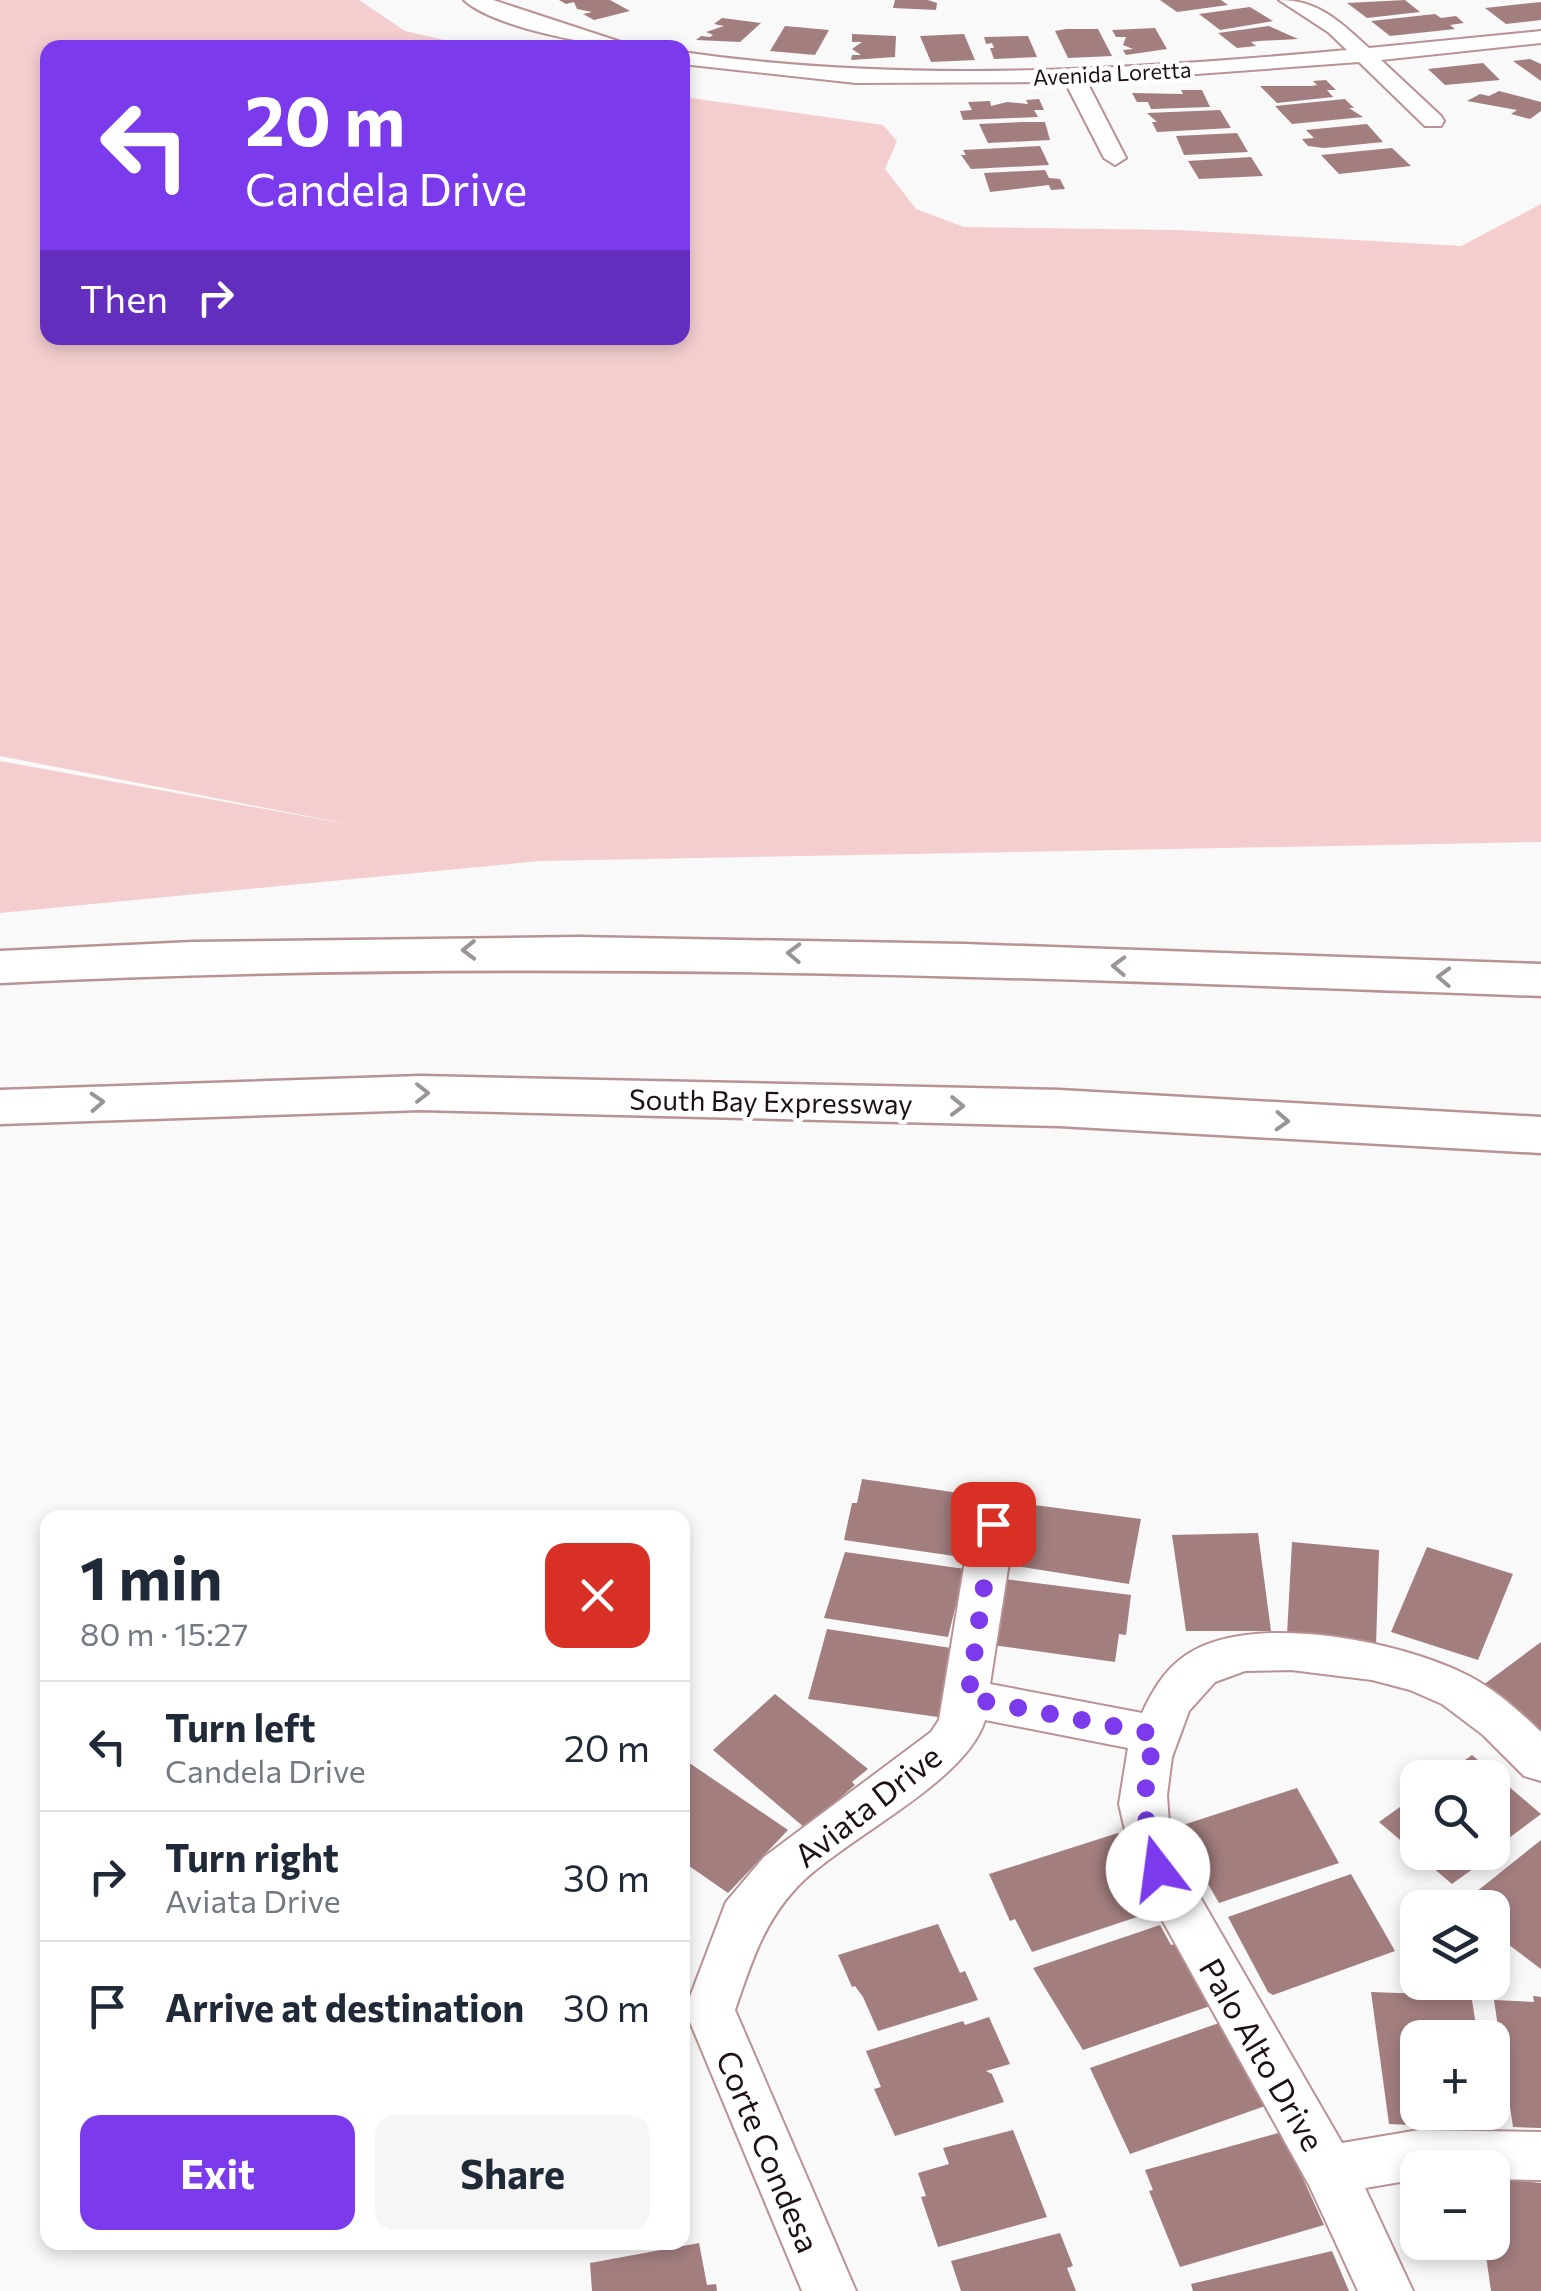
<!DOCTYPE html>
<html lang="en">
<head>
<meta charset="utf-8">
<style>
  :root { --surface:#fff; --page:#f6f6f7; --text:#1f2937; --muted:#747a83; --line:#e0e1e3; --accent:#7c3aed }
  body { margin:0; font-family:Commissioner,sans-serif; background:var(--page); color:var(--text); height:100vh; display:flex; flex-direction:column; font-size:38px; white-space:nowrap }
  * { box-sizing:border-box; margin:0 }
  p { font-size:32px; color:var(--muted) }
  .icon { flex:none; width:55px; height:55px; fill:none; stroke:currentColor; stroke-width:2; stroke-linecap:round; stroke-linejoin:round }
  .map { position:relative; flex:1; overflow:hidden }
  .panel { position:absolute; left:40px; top:1510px; width:650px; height:740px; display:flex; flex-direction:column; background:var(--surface); border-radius:20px; box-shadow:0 5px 15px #0003 }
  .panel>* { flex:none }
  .guide { position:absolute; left:40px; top:40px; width:650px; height:305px; border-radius:20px; box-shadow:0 5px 15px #0003; background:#7c3aed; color:#fff; overflow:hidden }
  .buttons { position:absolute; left:1400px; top:1760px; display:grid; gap:20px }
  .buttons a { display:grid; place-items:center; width:110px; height:110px; border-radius:20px; background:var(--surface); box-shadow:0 5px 15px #0003; font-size:50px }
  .pin { position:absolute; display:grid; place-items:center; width:85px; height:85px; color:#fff; margin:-42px; border-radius:20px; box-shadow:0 5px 15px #0006 }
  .me { position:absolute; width:110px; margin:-55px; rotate:345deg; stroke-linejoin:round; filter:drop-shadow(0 0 8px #0008) }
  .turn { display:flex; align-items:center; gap:35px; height:210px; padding:0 40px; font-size:45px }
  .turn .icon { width:130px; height:130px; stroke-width:2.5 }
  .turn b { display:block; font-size:70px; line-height:85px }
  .then { display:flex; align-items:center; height:95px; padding:0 40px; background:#0003; gap:20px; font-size:38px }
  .round { display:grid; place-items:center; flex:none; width:105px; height:105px; border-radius:20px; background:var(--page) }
  .summary { display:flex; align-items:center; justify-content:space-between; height:170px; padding:0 40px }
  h1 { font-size:60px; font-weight:700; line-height:75px }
  .action { display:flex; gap:20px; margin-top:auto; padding:20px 40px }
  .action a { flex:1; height:115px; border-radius:20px; background:var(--accent); color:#fff; font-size:40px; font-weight:700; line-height:115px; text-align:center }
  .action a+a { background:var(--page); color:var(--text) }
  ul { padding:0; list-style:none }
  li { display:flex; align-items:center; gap:30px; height:130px; padding:0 40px; border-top:2px solid var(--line) }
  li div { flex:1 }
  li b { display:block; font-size:38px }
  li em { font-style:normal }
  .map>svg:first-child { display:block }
</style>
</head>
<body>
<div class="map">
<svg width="1541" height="2291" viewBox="0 0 1541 2291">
  <rect width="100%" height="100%" fill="#f9f9f9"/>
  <!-- green -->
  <polygon fill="#f4cecf" points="0,0 359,0 405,31 448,41 458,47 48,48 48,338 682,338 683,97 883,125 897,141 885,169 916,209 964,227 1178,230 1461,246 1541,204 1541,842 540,861 0,913 0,761 369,828 0,756"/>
  <!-- building -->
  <g fill="#a37e7f">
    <polygon points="559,0 610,0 630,11 594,20 583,14 592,12 577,9 574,2 566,4"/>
    <polygon points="895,0 928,0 937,3 936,10 893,8"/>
    <polygon points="1160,0 1221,0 1228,5 1177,12"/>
    <polygon points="1405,0 1420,12 1367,18 1347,3"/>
    <polygon points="1541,2 1541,20 1506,24 1485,8"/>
    <polygon points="1250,7 1273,21 1220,30 1199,14"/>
    <polygon points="1435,14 1441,18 1456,16 1464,23 1450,25 1455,29 1390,36 1371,21"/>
    <polygon points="722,18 761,23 740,42 696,40 701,36 710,37 713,35 706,32 724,26 714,24"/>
    <polygon points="785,26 829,30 815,55 770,51"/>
    <polygon points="1269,26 1298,39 1259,41 1251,42 1256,46 1237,48 1218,33"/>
    <polygon points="1155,28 1167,49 1126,55 1123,50 1133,49 1123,45 1126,37 1116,37 1112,30"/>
    <polygon points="1066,29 1098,29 1112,56 1068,58 1055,31"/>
    <polygon points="852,34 896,36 895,57 851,60 852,55 861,55 852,49 862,42 852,42"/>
    <polygon points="964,34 975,60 931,62 920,36"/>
    <polygon points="1028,36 1037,57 994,59 990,48 994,48 992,43 986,44 984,37"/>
    <polygon points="1530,59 1541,64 1541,81 1513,61"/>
    <polygon points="1483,63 1500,80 1445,85 1428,69"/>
    <polygon points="1326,80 1336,90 1327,90 1333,97 1277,103 1260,86 1311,86 1317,85 1313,81"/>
    <polygon points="1181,90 1202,90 1210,107 1151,109 1148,102 1137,102 1132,93 1183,94"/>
    <polygon points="1499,91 1541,102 1541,111 1530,119 1511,114 1517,110 1467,101 1480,94 1489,96"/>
    <polygon points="1039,99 1044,110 1034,110 1038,117 963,120 960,111 972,110 968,102 990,101 991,106 1007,102 1028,104 1026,100"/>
    <polygon points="1345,99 1354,108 1349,108 1363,117 1292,124 1275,106"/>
    <polygon points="1220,110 1231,128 1157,132 1152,122 1157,122 1147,113"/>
    <polygon points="1022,122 1045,122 1050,140 988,143 979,124"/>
    <polygon points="1367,124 1383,142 1324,148 1308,146 1302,139 1314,138 1306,130"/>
    <polygon points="1237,133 1248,152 1184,155 1176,136"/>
    <polygon points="1040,146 1049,165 971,169 961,155 966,155 963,150"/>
    <polygon points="1392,148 1411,166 1339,174 1321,155"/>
    <polygon points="1251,157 1263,176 1199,179 1188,161"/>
    <polygon points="1045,170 1049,178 1060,179 1065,189 1051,190 1049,185 990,192 984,173"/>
    <polygon points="862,1479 980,1496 968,1558 844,1540 852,1503 857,1503"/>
    <polygon points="1019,1503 1141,1519 1129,1584 1009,1565"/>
    <polygon points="1258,1533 1271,1631 1186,1631 1172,1535"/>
    <polygon points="1292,1542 1379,1550 1376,1647 1287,1635"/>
    <polygon points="1427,1547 1513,1574 1478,1660 1391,1632"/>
    <polygon points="845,1552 965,1569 948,1637 824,1618"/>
    <polygon points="1004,1579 1131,1595 1126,1635 1119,1634 1115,1662 992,1645"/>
    <polygon points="827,1629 951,1648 938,1717 808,1699"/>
    <polygon points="1541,1642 1541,1739 1479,1688"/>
    <polygon points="775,1694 868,1769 852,1782 855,1785 805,1828 713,1750"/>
    <polygon points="1472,1755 1541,1814 1497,1847 1499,1850 1452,1884 1379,1822 1418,1794 1418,1852 1492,1852 1492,1778 1440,1778"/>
    <polygon points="682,1758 788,1830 728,1893 682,1861"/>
    <polygon points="1297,1788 1339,1863 1219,1903 1186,1846 1191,1844 1180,1826"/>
    <polygon points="1118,1833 1158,1910 1032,1952 1015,1919 1010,1921 989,1874"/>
    <polygon points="1541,1840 1541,1969 1492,1932 1492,1908 1461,1904"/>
    <polygon points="1351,1874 1395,1951 1273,1995 1268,1992 1228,1917"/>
    <polygon points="938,1924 960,1973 965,1971 978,2000 878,2031 863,1997 855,1986 852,1987 838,1955"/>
    <polygon points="1160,1925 1171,1945 1175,1944 1210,2006 1083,2050 1033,1968"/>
    <polygon points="1371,1992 1456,1995 1456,2000 1472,2000 1478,2038 1418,2038 1418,2112 1490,2112 1493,2129 1389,2124"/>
    <polygon points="1533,1996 1541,1997 1541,2128 1513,2127 1494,2000 1534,2002"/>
    <polygon points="989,2017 1010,2064 986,2071 992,2074 1004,2102 895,2136 874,2089 881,2087 866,2051 963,2021 965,2025"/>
    <polygon points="1219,2023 1265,2106 1130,2154 1090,2068"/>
    <polygon points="1013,2130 1047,2217 938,2247 921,2197 926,2196 918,2173 949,2164 943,2148"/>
    <polygon points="1282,2132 1324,2225 1180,2267 1149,2191 1153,2190 1145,2170"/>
    <polygon points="1492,2178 1541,2183 1541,2291 1491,2291 1484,2242 1492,2242"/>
    <polygon points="1060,2233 1073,2266 1067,2268 1076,2291 961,2291 951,2261"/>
    <polygon points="511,2242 564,2242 565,2245 528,2250 527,2246 511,2248"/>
    <polygon points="699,2243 707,2285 716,2284 717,2291 592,2291 590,2263"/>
    <polygon points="1332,2251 1349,2291 1193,2291 1191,2284"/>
  </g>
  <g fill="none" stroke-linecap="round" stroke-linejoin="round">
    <defs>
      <g id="street">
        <path d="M464,0H493L639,48C600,48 492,27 464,0Z"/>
        <path d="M1279,0C1319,0 1340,22 1369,48L1541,31V43L1381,60L1441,116L1444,121L1441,126H1425L1359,62L1087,82L1126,158L1115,165L1104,158L1065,82L856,83L682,64V52C903,84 1125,70 1347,50L1328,32Z"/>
        <path d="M993,1508L1008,1512L1015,1524L990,1684L1142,1713C1152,1692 1163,1672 1182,1658C1246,1609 1402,1641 1469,1676C1496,1690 1519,1711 1541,1732V1781L1524,1776L1483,1735L1442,1704L1410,1690L1372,1680L1291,1670L1245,1671L1215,1682L1189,1711L1172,1757L1167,1795L1169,1823L1181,1864L1342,2143L1419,2130L1541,2132V2180L1492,2179V2168H1418V2179L1365,2188L1413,2291H1358L1310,2187L1134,1869L1119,1804L1128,1748L985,1720C966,1783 844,1838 797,1887C763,1923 751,1964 735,2010L856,2291H802L685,2010L726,1902L764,1857L931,1732L939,1720L971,1524L978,1512Z"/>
      </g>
      <g id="highway">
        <path d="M578,937L963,944L1541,964V996C1027,977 514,957 0,983V951L193,942Z"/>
        <polygon points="421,1076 1059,1090 1541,1117 1541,1153 1059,1126 421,1110 0,1124 0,1090"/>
      </g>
    </defs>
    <!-- street casing -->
    <use href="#street" stroke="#b99394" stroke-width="4"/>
    <!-- highway casing -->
    <use href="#highway" stroke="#b99394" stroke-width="5"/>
    <!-- street -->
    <use href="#street" fill="#fff" fill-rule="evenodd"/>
    <!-- highway -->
    <use href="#highway" fill="#fff" fill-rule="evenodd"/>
  </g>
  <!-- one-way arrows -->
  <defs><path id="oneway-chevron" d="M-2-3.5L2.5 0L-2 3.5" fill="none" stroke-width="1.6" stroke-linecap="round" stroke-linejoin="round" transform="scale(2.5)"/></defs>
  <g stroke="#9a9494">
    <use href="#oneway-chevron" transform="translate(469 950) rotate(179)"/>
    <use href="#oneway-chevron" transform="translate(794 953) rotate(-178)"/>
    <use href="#oneway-chevron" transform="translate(1119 966) rotate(-178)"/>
    <use href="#oneway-chevron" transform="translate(1444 977) rotate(-178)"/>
    <use href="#oneway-chevron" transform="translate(422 1093)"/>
    <use href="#oneway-chevron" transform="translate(97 1102) rotate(-3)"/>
    <use href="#oneway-chevron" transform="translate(957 1106) rotate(1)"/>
    <use href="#oneway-chevron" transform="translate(1282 1121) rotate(3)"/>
  </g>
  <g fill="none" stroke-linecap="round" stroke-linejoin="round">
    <!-- route -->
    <path stroke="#7c3aed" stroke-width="18" stroke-dasharray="0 32.4" d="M993,1524L968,1698L1155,1734C1143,1794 1140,1809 1158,1869"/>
  </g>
  <g text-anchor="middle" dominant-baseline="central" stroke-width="9" stroke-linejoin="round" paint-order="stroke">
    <!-- far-street labels -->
    <g font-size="22" fill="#1f1112" stroke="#fff">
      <text transform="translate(1112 73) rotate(-3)">Avenida Loretta</text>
    </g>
    <!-- street labels -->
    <g font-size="28" fill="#1f1112" stroke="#fff">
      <text transform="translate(771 1101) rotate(1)">South Bay Expressway</text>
    </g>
    <!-- near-street labels -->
    <g font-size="32" fill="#1f1112" stroke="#fff">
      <text transform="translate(867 1805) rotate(-38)">Aviata Drive</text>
      <text transform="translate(1263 2054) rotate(60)">Palo Alto Drive</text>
      <text transform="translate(769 2151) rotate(67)">Corte Condesa</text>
    </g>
  </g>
</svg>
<div class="buttons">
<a><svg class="icon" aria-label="search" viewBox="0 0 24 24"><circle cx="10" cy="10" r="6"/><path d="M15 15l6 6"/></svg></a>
<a><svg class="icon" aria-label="layers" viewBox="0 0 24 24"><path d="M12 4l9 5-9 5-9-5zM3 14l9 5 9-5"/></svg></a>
<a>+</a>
<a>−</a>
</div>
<div class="pin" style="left:993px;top:1524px;background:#d93025"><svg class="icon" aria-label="arrive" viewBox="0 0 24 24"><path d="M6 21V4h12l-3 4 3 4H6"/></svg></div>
<svg class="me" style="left:1158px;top:1869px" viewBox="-20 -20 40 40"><circle r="19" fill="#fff"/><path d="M0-13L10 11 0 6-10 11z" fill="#7c3aed"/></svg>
<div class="guide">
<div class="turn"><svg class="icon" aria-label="left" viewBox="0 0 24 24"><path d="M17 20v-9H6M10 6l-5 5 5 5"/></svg><div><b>20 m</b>Candela Drive</div></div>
<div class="then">Then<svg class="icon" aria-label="right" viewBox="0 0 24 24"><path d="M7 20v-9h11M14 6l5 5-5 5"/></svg></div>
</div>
<section class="panel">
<div class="summary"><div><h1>1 min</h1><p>80 m · 15:27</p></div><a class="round" style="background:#d93025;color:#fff"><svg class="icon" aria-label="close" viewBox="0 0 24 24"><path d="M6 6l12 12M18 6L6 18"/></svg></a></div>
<ul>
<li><svg class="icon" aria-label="left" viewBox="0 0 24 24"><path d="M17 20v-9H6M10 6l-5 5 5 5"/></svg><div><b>Turn left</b><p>Candela Drive</p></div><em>20 m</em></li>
<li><svg class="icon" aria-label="right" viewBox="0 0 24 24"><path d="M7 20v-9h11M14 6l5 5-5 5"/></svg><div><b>Turn right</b><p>Aviata Drive</p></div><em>30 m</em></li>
<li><svg class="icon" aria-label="arrive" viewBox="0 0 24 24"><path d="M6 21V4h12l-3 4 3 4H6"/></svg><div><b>Arrive at destination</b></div><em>30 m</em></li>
</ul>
<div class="action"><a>Exit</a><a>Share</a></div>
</section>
</div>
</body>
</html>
